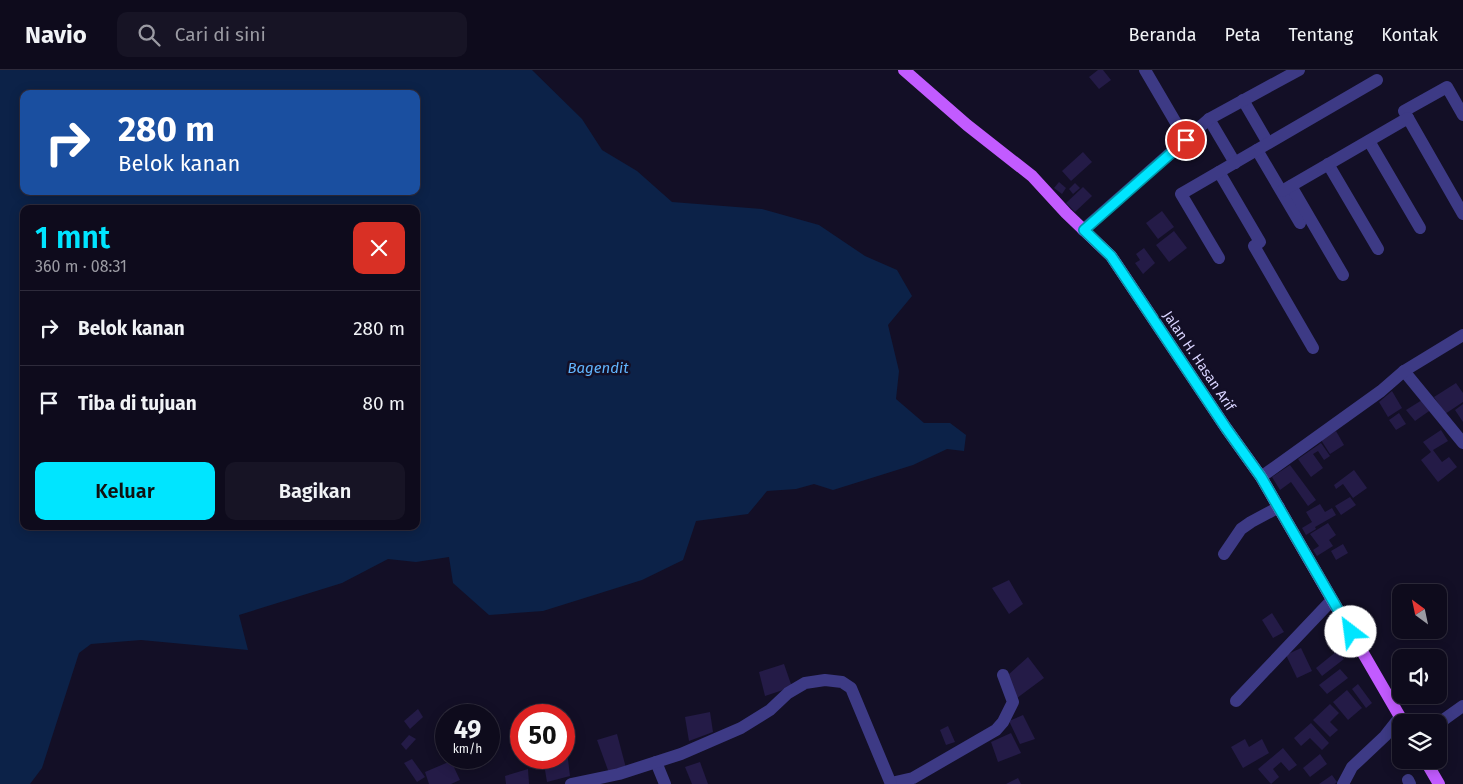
<!DOCTYPE html>
<html lang="id">
<head>
<meta charset="utf-8">
<style>
  :root { --surface:#0e0b1c; --page:#171425; --text:#f1f3f6; --muted:#9b9ba3; --line:#2e2b3b; --accent:#00e5ff }
  body { margin:0; font-family:"Fira Sans",sans-serif; background:var(--page); color:var(--text); height:100vh; display:flex; flex-direction:column; font-size:19px; white-space:nowrap }
  * { box-sizing:border-box; margin:0 }
  p { font-size:16px; color:var(--muted) }
  .icon { flex:none; width:28px; height:28px; fill:none; stroke:currentColor; stroke-width:2; stroke-linecap:round; stroke-linejoin:round }
  .map { position:relative; flex:1; overflow:hidden }
  .drawer { position:absolute; left:20px; top:135px; width:400px; height:325px; display:flex; flex-direction:column; background:var(--surface); border-radius:10px; box-shadow:0 2px 12px #0003,0 0 0 1px var(--line) }
  .drawer>* { flex:none }
  .top-card { position:absolute; left:20px; top:20px; width:400px; height:105px; border-radius:10px; box-shadow:0 2px 12px #0003,0 0 0 1px var(--line); background:#1a4fa0; color:#fff; overflow:hidden }
  .needle { width:32px; rotate:327deg }
  .controls { position:absolute; left:1392px; top:514px; display:grid; gap:10px }
  .controls a { display:grid; place-items:center; width:55px; height:55px; border-radius:10px; background:var(--surface); box-shadow:0 2px 12px #0003,0 0 0 1px var(--line); font-size:25px }
  .speed { position:absolute; left:435px; top:634px; display:flex; gap:10px; font-size:25px; font-weight:700; text-align:center }
  .speed>* { display:grid; place-content:center; width:65px; height:65px; border-radius:50%; background:var(--surface); box-shadow:0 2px 12px #0003,0 0 0 1px var(--line); line-height:1 }
  .speed small { font-size:12px; font-weight:400 }
  .speed .limit { border:8px solid #d22; background:#fff; color:#111 }
  .pin { position:absolute; display:grid; place-items:center; width:42px; height:42px; color:#fff; margin:-21px; border:2px solid #fff; border-radius:50%; box-shadow:0 1px 5px #0007 }
  .me { position:absolute; width:55px; margin:-28px; rotate:330deg; stroke-linejoin:round; filter:drop-shadow(0 0 4px #0008) }
  .turn { display:flex; align-items:center; gap:18px; height:105px; padding:0 15px; font-size:22px }
  .turn .icon { width:65px; height:65px; stroke-width:2.5 }
  .turn b { display:block; font-size:35px; line-height:42px }
  .round { display:grid; place-items:center; flex:none; width:52px; height:52px; border-radius:10px; background:var(--page) }
  .overview { display:flex; align-items:center; justify-content:space-between; height:85px; padding:0 15px }
  h1 { font-size:30px; font-weight:600; line-height:38px; color:var(--accent) }
  .action { display:flex; gap:10px; margin-top:auto; padding:10px 15px }
  .action a { flex:1; height:58px; border-radius:10px; background:var(--accent); color:#111; font-size:20px; font-weight:600; line-height:58px; text-align:center }
  .action a+a { background:var(--page); color:var(--text) }
  ul { padding:0; list-style:none }
  li { display:flex; align-items:center; gap:15px; height:75px; padding:0 15px; border-top:1px solid var(--line) }
  li div { flex:1 }
  li b { display:block; font-size:19px }
  li em { font-style:normal }
  header { display:flex; align-items:center; gap:30px; box-sizing:border-box; height:70px; padding:0 25px; background:var(--surface); border-bottom:1px solid var(--line) }
  header strong { font-size:24px }
  nav { display:flex; gap:28px; margin-inline-start:auto; font-size:18px }
  .search { width:350px; height:45px; background:var(--page); display:flex; align-items:center; gap:12px; box-sizing:border-box; padding:0 18px; border-radius:10px; color:var(--muted); font-size:19px }
  .map>svg:first-child { display:block }
</style>
</head>
<body>
<header>
<strong>Navio</strong>
<div class="search"><svg class="icon" aria-label="search" viewBox="0 0 24 24"><circle cx="10" cy="10" r="6"/><path d="M15 15l6 6"/></svg>Cari di sini</div>
<nav><a>Beranda</a><a>Peta</a><a>Tentang</a><a>Kontak</a></nav>
</header>
<div class="map">
<svg width="1463" height="714" viewBox="0 0 1463 714">
  <rect width="100%" height="100%" fill="#130f26"/>
  <!-- water -->
  <path fill="#0c2248" fill-rule="evenodd" d="M0,0H532L582,49L602,80L637,101L672,132L762,139L819,155L865,186L897,200L912,226L888,255L899,301L896,329L924,353H950L966,365L964,381L947,379L913,395L833,420L814,414L796,419L767,421L748,444L696,451L683,490L642,510L543,541L489,545L453,513L449,487L416,492L388,489L342,513L239,545L248,580L141,570L91,574L79,583L42,698L30,714H0ZM24,24H416V121H24ZM24,139H416V456H24Z"/>
  <!-- building -->
  <g fill="#241b47">
    <polygon points="1098,0 1103,0 1111,10 1099,19 1089,7"/>
    <polygon points="1083,82 1092,92 1071,111 1062,101"/>
    <polygon points="1059,112 1066,118 1062,124 1054,118"/>
    <polygon points="1075,113 1080,118 1073,124 1069,119"/>
    <polygon points="1083,117 1092,126 1075,142 1066,133"/>
    <polygon points="1162,141 1174,157 1158,169 1146,153"/>
    <polygon points="1174,161 1187,178 1169,192 1156,175"/>
    <polygon points="1144,178 1155,193 1143,204 1135,193 1140,190 1136,184"/>
    <polygon points="1456,313 1463,323 1463,332 1445,344 1434,327"/>
    <polygon points="1392,321 1402,338 1388,347 1379,332"/>
    <polygon points="1422,330 1432,339 1415,351 1406,340"/>
    <polygon points="1463,334 1463,352 1455,340"/>
    <polygon points="1399,343 1406,354 1396,360 1389,350"/>
    <polygon points="1441,360 1448,371 1433,380 1442,392 1449,387 1457,397 1438,412 1421,390 1431,382 1423,372"/>
    <polygon points="1336,361 1344,375 1330,384 1321,370"/>
    <polygon points="1321,373 1330,386 1324,390 1318,381 1313,384 1323,398 1311,407 1298,389"/>
    <polygon points="1290,395 1316,430 1308,436 1291,412 1280,420 1272,407"/>
    <polygon points="1354,400 1367,418 1353,428 1343,414 1336,419 1334,415"/>
    <polygon points="1350,427 1356,435 1341,445 1335,436"/>
    <polygon points="1320,434 1325,442 1332,438 1336,445 1315,457 1316,459 1306,465 1302,458 1312,452 1306,442"/>
    <polygon points="1328,453 1336,465 1329,470 1333,476 1317,486 1313,480 1319,476 1310,464"/>
    <polygon points="1343,474 1348,483 1336,490 1331,481"/>
    <polygon points="1009,510 1023,534 1009,544 992,518"/>
    <polygon points="1272,543 1284,562 1273,568 1262,550"/>
    <polygon points="1301,578 1312,601 1297,608 1286,585"/>
    <polygon points="1337,581 1344,589 1322,606 1316,598"/>
    <polygon points="1028,587 1044,608 1017,628 1008,605"/>
    <polygon points="784,594 792,617 765,626 759,602"/>
    <polygon points="1340,599 1348,608 1327,624 1319,615"/>
    <polygon points="1358,614 1372,633 1366,638 1352,619"/>
    <polygon points="1347,620 1362,638 1348,650 1333,632"/>
    <polygon points="1330,634 1339,643 1330,652 1338,660 1330,667 1313,650"/>
    <polygon points="418,639 423,647 410,659 404,651"/>
    <polygon points="710,642 713,662 689,671 685,647"/>
    <polygon points="1023,645 1035,669 1020,674 1009,651"/>
    <polygon points="1311,653 1329,673 1322,680 1310,668 1301,676 1294,668"/>
    <polygon points="948,656 955,672 946,675 940,660"/>
    <polygon points="1011,663 1021,683 998,692 991,672"/>
    <polygon points="617,664 626,698 609,703 597,670"/>
    <polygon points="409,665 416,669 406,680 401,674"/>
    <polygon points="1245,669 1249,677 1262,669 1269,683 1243,698 1231,677"/>
    <polygon points="1283,678 1297,695 1289,701 1281,692 1273,699 1279,707 1271,714 1258,699"/>
    <polygon points="567,681 570,706 547,712 543,688 564,688 564,682"/>
    <polygon points="1320,684 1327,694 1310,707 1303,698"/>
    <polygon points="412,689 425,707 417,712 404,693"/>
    <polygon points="451,691 460,710 451,714 429,714 425,702"/>
    <polygon points="700,692 708,714 692,714 685,697"/>
    <polygon points="528,699 529,714 506,714 505,706"/>
    <polygon points="1332,705 1337,712 1335,714 1319,714"/>
    <polygon points="1018,708 1021,714 1006,714"/>
  </g>
  <g fill="none" stroke-linecap="round" stroke-linejoin="round">
    <!-- minor -->
    <g stroke="#3d3a85" stroke-width="12">
      <polyline points="1145,0 1186,70"/>
      <polyline points="1243,30 1268,73"/>
      <polyline points="1408,48 1404,41 1447,17 1463,45"/>
      <polyline points="1209,49 1235,93"/>
      <polyline points="1369,71 1420,158"/>
      <polyline points="1257,80 1300,153"/>
      <polyline points="1328,94 1378,179"/>
      <polyline points="1219,102 1260,172 1254,176 1313,278"/>
      <polyline points="1291,116 1343,205"/>
      <polyline points="1282,121 1408,48 1463,144"/>
      <polyline points="1083,160 1209,49 1299,0"/>
      <polyline points="1219,188 1181,124 1377,10"/>
      <polyline points="1404,301 1463,373"/>
      <polyline points="1261,407 1381,321 1404,301 1463,265"/>
      <polyline points="1224,484 1241,459 1251,452 1279,437"/>
      <polyline points="1236,631 1332,530"/>
      <polyline points="1439,653 1463,636"/>
      <polyline points="656,692 665,714"/>
      <polyline points="1408,710 1410,714"/>
      <polyline points="891,713 913,708 996,660 1003,652 1013,632 1003,605"/>
      <polyline points="571,714 619,704 681,684 741,658 770,640 788,623 805,613 825,610 842,612 851,618 891,714"/>
      <polyline points="1343,714 1352,697 1385,666 1400,647"/>
    </g>
    <!-- major -->
    <g stroke="#c25bff" stroke-width="12">
      <polyline points="904,0 967,55 1032,106 1066,143 1111,186 1226,358 1261,407 1403,652"/>
      <polyline points="1425,690 1439,714"/>
    </g>
  </g>
  <g fill="none" stroke-linecap="round" stroke-linejoin="round">
    <defs>
      <polyline id="route" points="1186,70 1084,160 1111,186 1226,358 1261,407 1351,562"/>
    </defs>
    <!-- route casing -->
    <use href="#route" stroke="#0095a6" stroke-width="12"/>
    <!-- route -->
    <use href="#route" stroke="#00e5ff" stroke-width="9"/>
  </g>
  <g text-anchor="middle" dominant-baseline="central" stroke-width="5" stroke-linejoin="round" paint-order="stroke">
    <!-- street labels -->
    <g font-size="14" fill="#d9d4ff" stroke="#130f26">
      <text transform="translate(1199 291) rotate(56)">Jalan H. Hasan Arif</text>
    </g>
    <!-- water labels -->
    <g font-size="15" font-style="italic" fill="#62b6ff" stroke="#130f26">
      <text x="598" y="298">Bagendit</text>
    </g>
  </g>
</svg>
<div class="controls">
<a><svg class="needle" viewBox="-14 -14 28 28"><path d="M0-13l5 13h-10z" fill="#e53935"/><path d="M0 13l5-13h-10z" fill="#9b9ba3"/></svg></a>
<a><svg class="icon" aria-label="sound" viewBox="0 0 24 24"><path d="M4 9h4l5-4v14l-5-4H4zM17 9q2 3 0 6"/></svg></a>
<a><svg class="icon" aria-label="layers" viewBox="0 0 24 24"><path d="M12 4l9 5-9 5-9-5zM3 14l9 5 9-5"/></svg></a>
</div>
<div class="speed"><div>49<small>km/h</small></div><div class="limit">50</div></div>
<div class="pin" style="left:1186px;top:70px;background:#d93025"><svg class="icon" aria-label="arrive" viewBox="0 0 24 24"><path d="M6 21V4h12l-3 4 3 4H6"/></svg></div>
<svg class="me" style="left:1351px;top:562px" viewBox="-20 -20 40 40"><circle r="19" fill="#fff"/><path d="M0-13L10 11 0 6-10 11z" fill="#00e5ff"/></svg>
<div class="top-card">
<div class="turn"><svg class="icon" aria-label="right" viewBox="0 0 24 24"><path d="M7 20v-9h11M14 6l5 5-5 5"/></svg><div><b>280 m</b>Belok kanan</div></div>
</div>
<section class="drawer">
<div class="overview"><div><h1>1 mnt</h1><p>360 m · 08:31</p></div><a class="round" style="background:#d93025;color:#fff"><svg class="icon" aria-label="close" viewBox="0 0 24 24"><path d="M6 6l12 12M18 6L6 18"/></svg></a></div>
<ul>
<li><svg class="icon" aria-label="right" viewBox="0 0 24 24"><path d="M7 20v-9h11M14 6l5 5-5 5"/></svg><div><b>Belok kanan</b></div><em>280 m</em></li>
<li><svg class="icon" aria-label="arrive" viewBox="0 0 24 24"><path d="M6 21V4h12l-3 4 3 4H6"/></svg><div><b>Tiba di tujuan</b></div><em>80 m</em></li>
</ul>
<div class="action"><a>Keluar</a><a>Bagikan</a></div>
</section>
</div>
</body>
</html>
